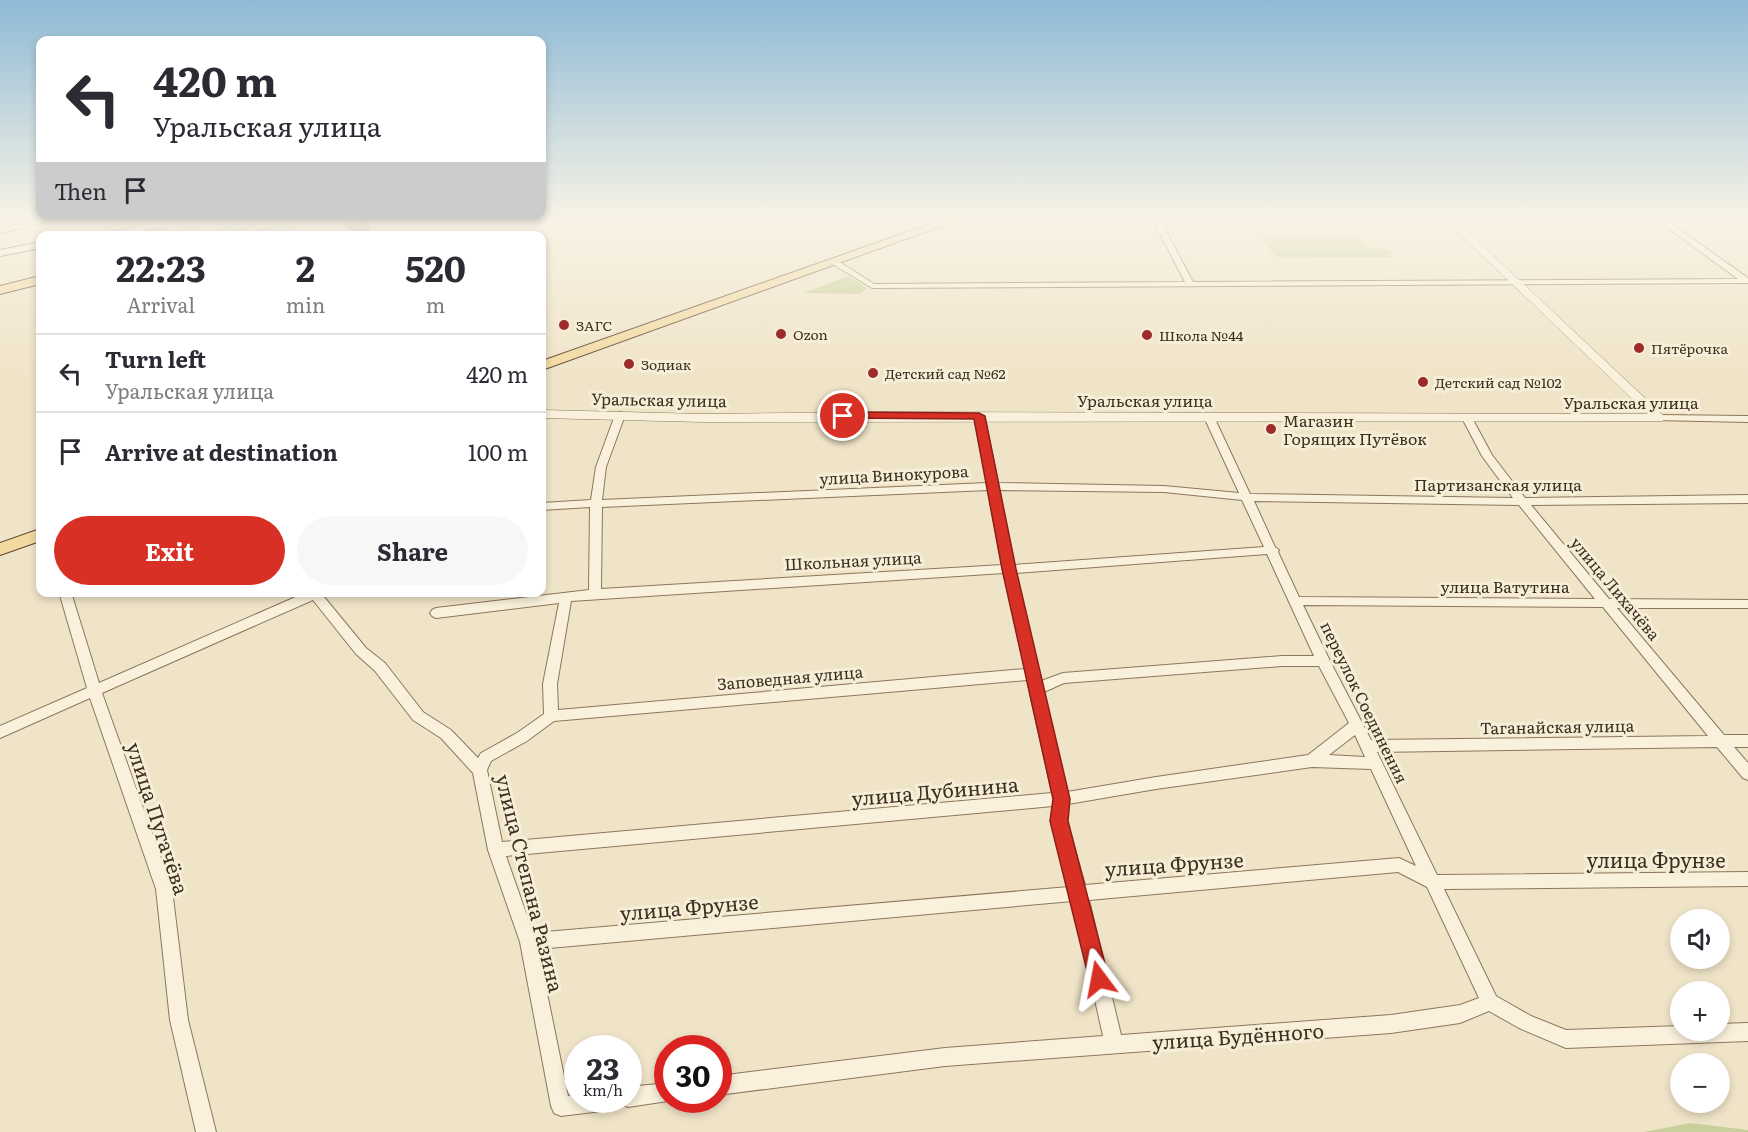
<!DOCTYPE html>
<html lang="en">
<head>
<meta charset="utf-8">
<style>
  :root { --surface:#fff; --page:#f7f7f7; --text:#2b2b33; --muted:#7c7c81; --line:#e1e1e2; --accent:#d93025 }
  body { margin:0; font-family:Literata,serif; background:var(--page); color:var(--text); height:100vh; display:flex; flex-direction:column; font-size:22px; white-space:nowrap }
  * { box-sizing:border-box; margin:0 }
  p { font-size:20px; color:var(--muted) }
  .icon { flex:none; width:33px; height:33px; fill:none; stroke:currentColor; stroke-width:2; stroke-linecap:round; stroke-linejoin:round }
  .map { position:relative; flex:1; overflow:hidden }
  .side { position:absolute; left:36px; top:231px; width:510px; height:366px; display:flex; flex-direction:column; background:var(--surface); border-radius:12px; box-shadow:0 3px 9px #0003 }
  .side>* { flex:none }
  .top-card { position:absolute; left:36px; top:36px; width:510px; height:183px; border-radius:12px; box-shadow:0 3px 9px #0003; background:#fff; color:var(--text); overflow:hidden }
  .fabs { position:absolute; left:1670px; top:909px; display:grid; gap:12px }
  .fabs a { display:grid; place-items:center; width:60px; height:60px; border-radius:50%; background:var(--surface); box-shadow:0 3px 9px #0003; font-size:30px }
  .speed { position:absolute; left:564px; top:1035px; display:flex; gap:12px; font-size:30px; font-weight:700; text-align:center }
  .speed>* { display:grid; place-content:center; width:78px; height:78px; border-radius:50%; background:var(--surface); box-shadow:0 3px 9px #0003; line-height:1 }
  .speed small { font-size:15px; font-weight:400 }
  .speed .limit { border:9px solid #d22; background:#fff; color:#111 }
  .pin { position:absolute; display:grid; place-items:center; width:51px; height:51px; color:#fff; margin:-26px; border:3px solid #fff; border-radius:50%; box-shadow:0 2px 6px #0007 }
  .me { position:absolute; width:66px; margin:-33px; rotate:347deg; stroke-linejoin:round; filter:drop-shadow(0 0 4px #0008) }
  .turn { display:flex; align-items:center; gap:21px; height:126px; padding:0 18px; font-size:27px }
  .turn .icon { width:78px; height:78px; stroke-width:2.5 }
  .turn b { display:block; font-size:42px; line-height:51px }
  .then { display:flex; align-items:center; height:57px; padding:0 18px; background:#0003; gap:12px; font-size:22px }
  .eta { display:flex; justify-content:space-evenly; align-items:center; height:102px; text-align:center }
  .eta b { font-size:36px; font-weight:700; line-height:42px }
  .primary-button { display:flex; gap:12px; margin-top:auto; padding:12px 18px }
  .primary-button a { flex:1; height:69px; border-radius:36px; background:var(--accent); color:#fff; font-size:24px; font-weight:700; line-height:69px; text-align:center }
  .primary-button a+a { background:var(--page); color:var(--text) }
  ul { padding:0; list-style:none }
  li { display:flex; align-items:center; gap:18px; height:78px; padding:0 18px; border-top:2px solid var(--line) }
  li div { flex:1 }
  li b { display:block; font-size:22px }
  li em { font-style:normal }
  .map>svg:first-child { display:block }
</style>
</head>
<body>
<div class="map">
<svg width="1748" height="1132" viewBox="0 0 1748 1132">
  <rect width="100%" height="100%" fill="#f0e4c8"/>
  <!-- green -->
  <g fill="#c9cf9b">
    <polygon points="257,218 283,218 211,235 191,235 185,227 197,219 203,232"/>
    <polygon points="307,218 336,218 269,235 240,236"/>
    <polygon points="125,220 151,222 88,233"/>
    <polygon points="1359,235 1371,249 1298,250 1387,249 1392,251 1391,257 1284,258 1274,255 1260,236 1286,237 1297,250 1287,236"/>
    <polygon points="848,276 867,288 860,294 804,293"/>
    <polygon points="1690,1123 1748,1130 1748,1132 1644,1132"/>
  </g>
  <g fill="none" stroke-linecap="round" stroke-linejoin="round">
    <defs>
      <g id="minor">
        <polygon points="71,218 41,223 0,233 0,229 41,219"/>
        <polygon points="154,218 165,218 173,223 169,225"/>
        <polygon points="1152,218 1159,218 1193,282 1738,279 1654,218 1663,218 1748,278 1748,283 872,288 831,263 838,261 874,284 1185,282"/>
        <polygon points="1738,218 1746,218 1748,225"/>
        <path d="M620,412L625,415L606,467L602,500L987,483L974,416L979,413L984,416L998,483L1164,486L1239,493L1204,417L1209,414L1214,417L1250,494L1513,498L1482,456L1462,418L1467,415L1472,418L1492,455L1525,498L1748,495V503L1531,505L1609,599L1748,600V608H1617L1724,735H1748V747H1734L1748,763V780L1743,778L1717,747L1377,752L1437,875L1748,872V886L1444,889L1496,996L1531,1016L1566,1030L1680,1026V1030H1719V1024L1748,1023V1041L1566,1048L1519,1028L1489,1011L1460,1023L1391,1033L945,1066L718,1095V1076L945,1048L1103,1036L1073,901L538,949L568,1096L578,1094V1100H620L617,1107L610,1110L561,1116L554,1113L551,1106L520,942L488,850L473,773L441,738L413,720L375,671L356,654L313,600L102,693L172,889L188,1020L216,1132H196L170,1020L156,889L90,698L0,738V726L87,688L59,592H71L99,683L307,592H320L366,648L385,663L423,712L451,730L478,758L481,753L517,733L544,714L543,684L559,603L436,618L432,616L430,613L432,610L436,608L589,590L590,507L542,510V503L591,500L596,467L615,415ZM988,490L1002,565L601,589L602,507ZM999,490L1164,492L1242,500L1264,547L1014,565ZM1254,501L1519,505L1595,599L1299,597L1278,552L1279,550L1275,547ZM1267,554L1314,656H1282L1063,673L1041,681L1016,573ZM1004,573L1025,669L558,710L557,684L571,601ZM1303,605L1603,607L1708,736L1371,740L1330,661ZM1282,666H1319L1349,723L1308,755L1156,777L1067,792L1044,692L1064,683ZM1027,680L1052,793L502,842L487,770L491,761L527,741L554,721ZM1355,735L1365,757L1329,755ZM1312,767L1371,769L1416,866L1399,858L1085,885L1067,821L1068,804L1156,789ZM1053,806L1051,821L1069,887L533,933L506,856ZM1398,872L1427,887L1479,998L1460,1005L1391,1015L1121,1035L1089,900Z"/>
        <polygon points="1659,415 1748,416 1748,422 1655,420 1655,416"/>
        <polygon points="668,1083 668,1100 673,1100 668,1101 628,1107 621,1104 620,1100 628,1100 628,1087"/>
      </g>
      <polygon id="tertiary" points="1443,218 1453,218 1663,415 1663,421 703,422 542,418 542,410 703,414 882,412 1648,414"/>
      <g id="secondary">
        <polygon points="169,220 173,221 183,236 172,236 166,227 115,236 89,236"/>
        <polygon points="40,242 40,248 0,256 0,250"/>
      </g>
      <g id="primary">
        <polygon points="280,218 300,218 240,236 220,236"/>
        <polygon points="947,218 964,218 542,370 542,361"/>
        <polygon points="40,276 40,284 0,294 0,286"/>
        <polygon points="40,529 40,541 0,555 0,543"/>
      </g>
    </defs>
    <!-- minor casing -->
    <use href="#minor" stroke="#8d765c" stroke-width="2"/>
    <!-- tertiary casing -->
    <use href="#tertiary" stroke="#8d765c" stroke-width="1"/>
    <!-- secondary casing -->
    <use href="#secondary" stroke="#6f573f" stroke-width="2"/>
    <!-- primary casing -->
    <use href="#primary" stroke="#5b4430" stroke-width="2"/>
    <!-- minor -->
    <use href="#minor" fill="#faf1dc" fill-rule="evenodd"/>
    <!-- tertiary -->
    <use href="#tertiary" fill="#faf1dc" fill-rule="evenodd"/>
    <!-- secondary -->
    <use href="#secondary" fill="#faf1dc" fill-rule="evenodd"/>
    <!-- primary -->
    <use href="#primary" fill="#f3d9a0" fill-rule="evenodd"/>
  </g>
  <!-- wall -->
  <polygon fill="#b2896c" points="340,218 363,218 367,222 370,230 353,235 341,222"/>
  <!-- shaded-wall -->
  <polygon fill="#916f58" points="367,222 370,230 353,235 350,226"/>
  <!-- building -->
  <polygon fill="#cf9f7d" stroke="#916f58" stroke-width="1.5" points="342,218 363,218 367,222 350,226"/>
  <!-- sky -->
  <linearGradient id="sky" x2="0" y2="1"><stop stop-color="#8fbad6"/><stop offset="0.58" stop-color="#f8f3e6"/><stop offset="1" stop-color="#f8f3e6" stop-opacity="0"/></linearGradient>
  <rect width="1748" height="377" fill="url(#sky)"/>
  <!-- route -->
  <polygon fill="#d93025" stroke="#8d1f18" stroke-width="1.5" points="843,412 979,413 985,416 1016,569 1070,799 1068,821 1109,979 1106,986 1099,989 1092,986 1089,979 1050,821 1053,799 1002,569 974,419 839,418 838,416"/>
  <!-- markers -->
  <g fill="#9e2a2b" stroke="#f7eed8" stroke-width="2">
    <circle cx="564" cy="325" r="6"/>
    <circle cx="781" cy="334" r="6"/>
    <circle cx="1147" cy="335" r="6"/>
    <circle cx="1639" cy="348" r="6"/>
    <circle cx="629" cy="364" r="6"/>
    <circle cx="873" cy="373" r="6"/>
    <circle cx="1423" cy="382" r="6"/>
    <circle cx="1271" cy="429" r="6"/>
  </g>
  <g text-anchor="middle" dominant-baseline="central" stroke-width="6" stroke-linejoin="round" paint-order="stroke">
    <!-- far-poi labels -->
    <g font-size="14" fill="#3d2e20" stroke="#f7eed8" text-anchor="start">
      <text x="576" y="325">ЗАГС</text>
      <text x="793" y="334">Ozon</text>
      <text x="1159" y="335">Школа №44</text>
      <text x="1651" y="348">Пятёрочка</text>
      <text x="641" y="364">Зодиак</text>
      <text x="885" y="373">Детский сад №62</text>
      <text x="1435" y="382">Детский сад №102</text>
    </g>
    <!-- street labels -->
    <g font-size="16" fill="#3d2e20" stroke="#f7eed8">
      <text transform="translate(659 399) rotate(1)">Уральская улица</text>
      <text x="1145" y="400">Уральская улица</text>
      <text x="1631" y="402">Уральская улица</text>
      <text transform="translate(894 474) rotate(-3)">улица Винокурова</text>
      <text x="1498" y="484">Партизанская улица</text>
      <text transform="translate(853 560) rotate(-3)">Школьная улица</text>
      <text x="1505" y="586">улица Ватутина</text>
      <text transform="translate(1616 588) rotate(50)">улица Лихачёва</text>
      <text transform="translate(790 677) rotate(-5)">Заповедная улица</text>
      <text transform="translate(1365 702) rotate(64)">переулок Соединения</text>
      <text transform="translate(1557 726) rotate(-1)">Таганайская улица</text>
    </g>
    <!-- poi labels -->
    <g font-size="16" fill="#3d2e20" stroke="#f7eed8" text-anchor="start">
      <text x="1283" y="420">Магазин<tspan x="1283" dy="18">Горящих Путёвок</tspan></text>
    </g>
    <!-- near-street labels -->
    <g font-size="20" fill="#3d2e20" stroke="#f7eed8">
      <text transform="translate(935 790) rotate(-5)">улица Дубинина</text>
      <text transform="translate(159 818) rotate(72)">улица Пугачёва</text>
      <text x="1656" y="859">улица Фрунзе</text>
      <text transform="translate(1174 863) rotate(-4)">улица Фрунзе</text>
      <text transform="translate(531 883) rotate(76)">улица Степана Разина</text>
      <text transform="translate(689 906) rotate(-5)">улица Фрунзе</text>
      <text transform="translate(1238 1035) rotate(-4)">улица Будённого</text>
    </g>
  </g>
</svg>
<div class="fabs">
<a><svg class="icon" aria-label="sound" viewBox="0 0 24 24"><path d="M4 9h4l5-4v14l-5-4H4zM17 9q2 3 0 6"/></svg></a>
<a>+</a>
<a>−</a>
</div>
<div class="speed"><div>23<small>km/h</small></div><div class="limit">30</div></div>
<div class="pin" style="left:843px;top:416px;background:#d93025"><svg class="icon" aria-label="arrive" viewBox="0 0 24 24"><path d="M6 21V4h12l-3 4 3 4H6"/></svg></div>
<svg class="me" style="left:1099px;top:979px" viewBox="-20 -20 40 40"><path d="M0-17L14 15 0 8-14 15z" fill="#d93025" stroke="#fff" stroke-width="4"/></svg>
<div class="top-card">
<div class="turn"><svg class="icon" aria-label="left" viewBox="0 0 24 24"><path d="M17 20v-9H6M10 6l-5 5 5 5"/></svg><div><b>420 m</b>Уральская улица</div></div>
<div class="then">Then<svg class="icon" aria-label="arrive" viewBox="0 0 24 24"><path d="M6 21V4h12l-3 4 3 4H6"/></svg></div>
</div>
<section class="side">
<div class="eta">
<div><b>22:23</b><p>Arrival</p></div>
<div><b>2</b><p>min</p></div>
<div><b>520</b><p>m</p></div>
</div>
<ul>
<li><svg class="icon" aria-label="left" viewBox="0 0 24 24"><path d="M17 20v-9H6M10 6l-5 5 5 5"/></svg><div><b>Turn left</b><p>Уральская улица</p></div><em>420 m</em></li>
<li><svg class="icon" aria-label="arrive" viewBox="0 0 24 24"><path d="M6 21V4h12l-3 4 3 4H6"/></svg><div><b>Arrive at destination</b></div><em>100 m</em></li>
</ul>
<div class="primary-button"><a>Exit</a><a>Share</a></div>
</section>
</div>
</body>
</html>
